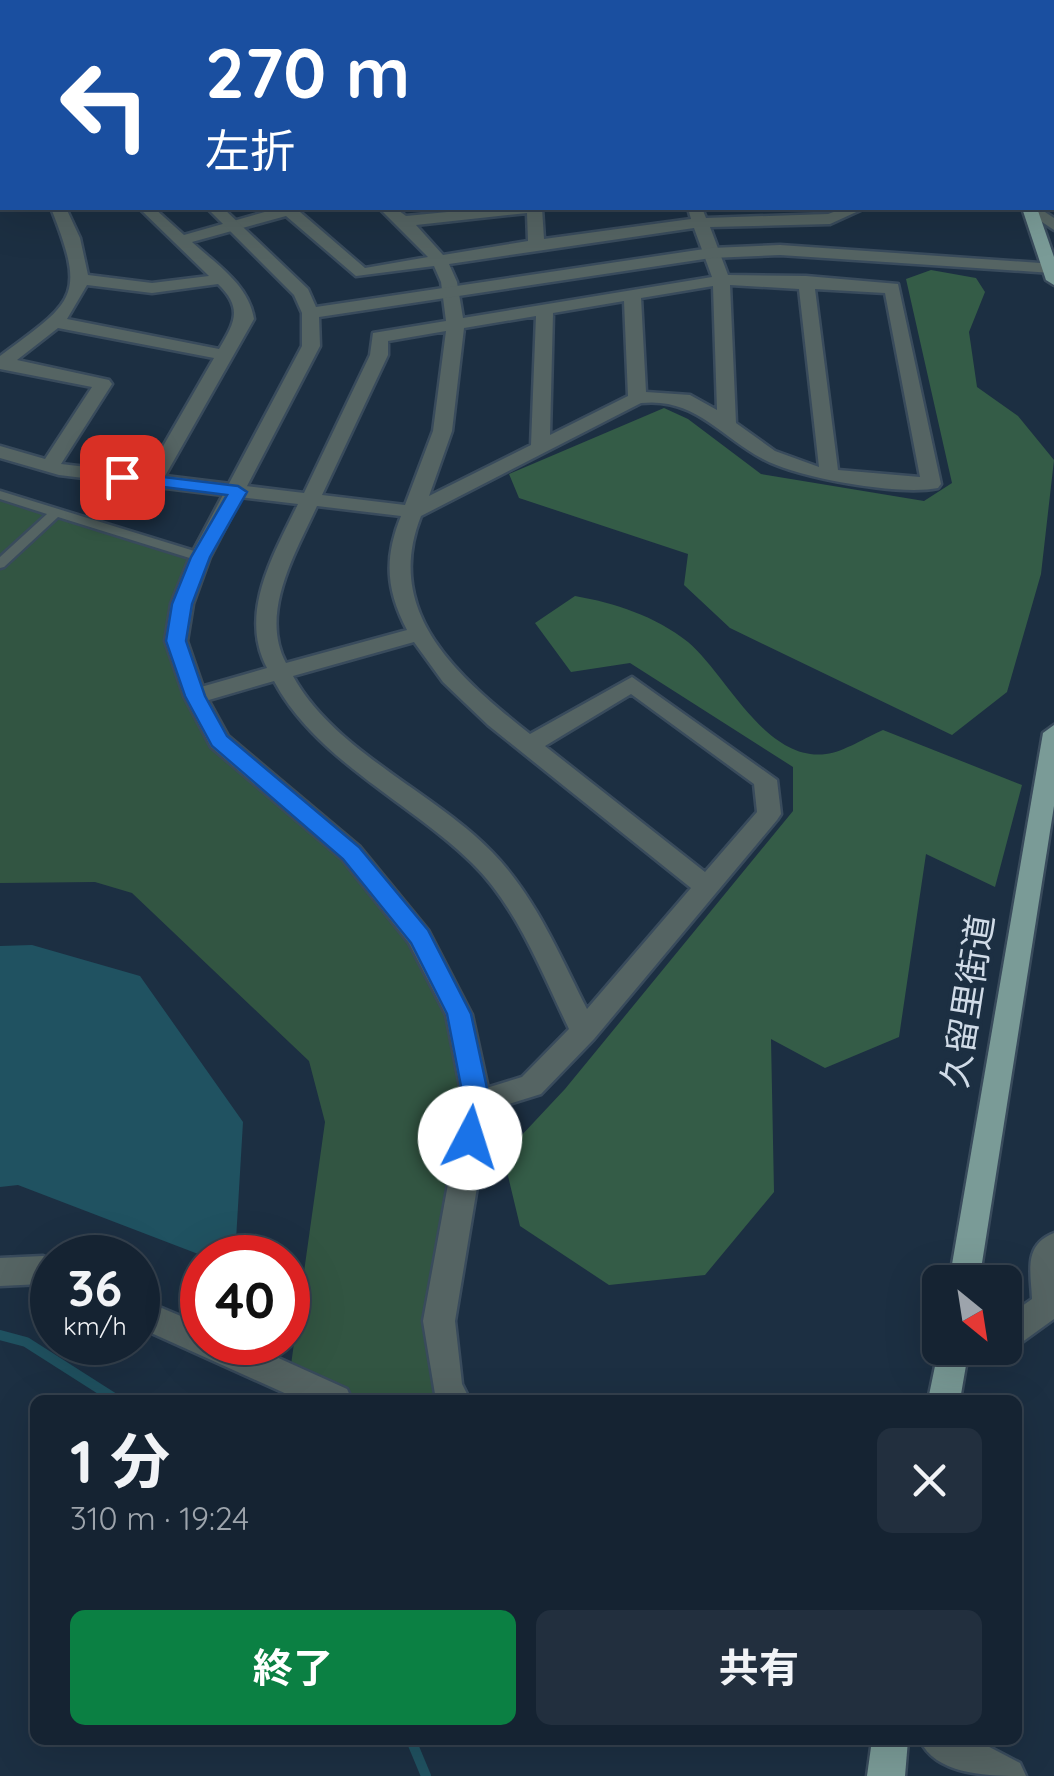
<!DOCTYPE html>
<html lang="ja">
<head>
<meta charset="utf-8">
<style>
  :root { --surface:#152332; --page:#222f3e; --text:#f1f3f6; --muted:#9da4ac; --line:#34404d; --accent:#0b8043 }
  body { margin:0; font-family:Quicksand,"Noto Sans JP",sans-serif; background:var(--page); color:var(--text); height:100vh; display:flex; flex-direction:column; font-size:38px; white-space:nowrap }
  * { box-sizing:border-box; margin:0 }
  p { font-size:32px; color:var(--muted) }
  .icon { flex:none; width:55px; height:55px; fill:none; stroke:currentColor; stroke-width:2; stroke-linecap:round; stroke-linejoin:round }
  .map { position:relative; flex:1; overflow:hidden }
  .sheet { position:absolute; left:30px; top:1395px; width:992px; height:350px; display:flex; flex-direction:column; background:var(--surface); border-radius:15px; box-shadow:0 10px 40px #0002,0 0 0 2px var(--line) }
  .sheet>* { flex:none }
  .top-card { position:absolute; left:0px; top:0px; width:1055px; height:210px; box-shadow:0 10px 40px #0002,0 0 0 2px var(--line); background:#1a4fa0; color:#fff; overflow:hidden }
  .needle { width:65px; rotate:150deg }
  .tools { position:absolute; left:922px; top:1265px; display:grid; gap:20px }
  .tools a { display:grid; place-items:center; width:100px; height:100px; border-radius:15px; background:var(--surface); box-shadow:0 10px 40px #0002,0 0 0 2px var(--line); font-size:50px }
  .speed { position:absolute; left:30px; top:1235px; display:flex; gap:20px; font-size:50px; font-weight:700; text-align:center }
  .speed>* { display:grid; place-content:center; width:130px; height:130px; border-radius:50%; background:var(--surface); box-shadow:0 10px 40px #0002,0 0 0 2px var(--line); line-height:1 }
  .speed small { font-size:25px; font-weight:400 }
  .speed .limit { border:15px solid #d22; background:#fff; color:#111 }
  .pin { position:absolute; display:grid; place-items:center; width:85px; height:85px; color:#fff; margin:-42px; border-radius:20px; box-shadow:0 5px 15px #0006 }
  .me { position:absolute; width:110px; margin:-55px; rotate:5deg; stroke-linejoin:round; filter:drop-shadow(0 0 8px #0008) }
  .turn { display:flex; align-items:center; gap:35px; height:210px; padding:0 40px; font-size:45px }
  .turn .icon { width:130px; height:130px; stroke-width:2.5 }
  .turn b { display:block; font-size:70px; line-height:85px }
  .round { display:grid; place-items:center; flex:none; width:105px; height:105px; border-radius:15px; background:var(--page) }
  .head { display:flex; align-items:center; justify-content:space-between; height:170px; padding:0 40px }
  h1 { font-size:60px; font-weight:700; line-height:75px }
  .cta { display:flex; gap:20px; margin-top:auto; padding:20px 40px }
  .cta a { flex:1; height:115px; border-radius:15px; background:var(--accent); color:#fff; font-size:40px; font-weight:700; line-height:115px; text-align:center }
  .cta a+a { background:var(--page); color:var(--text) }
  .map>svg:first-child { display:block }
</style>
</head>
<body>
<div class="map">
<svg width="1054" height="1776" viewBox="0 0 1054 1776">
  <rect width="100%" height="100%" fill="#1c2f42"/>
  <!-- green -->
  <polygon fill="#325542" points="0,494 200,557 176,641 219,741 289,802 419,937 477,1102 439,1321 454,1400 336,1400 289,1379 325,1122 309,1061 132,893 95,882 0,883"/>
  <!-- forest -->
  <g fill="#345c47">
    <polygon points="931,270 976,278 985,292 969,332 977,387 1018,416 1054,460 1041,574 1007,692 952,735 730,628 684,585 688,554 519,498 509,474 664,408 688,419 761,474 924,501 952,483 906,279"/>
    <path d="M575,596C615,603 655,616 688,642C727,675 765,762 826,754C844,752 866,737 883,730L1022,785L995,887L926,854L899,1037L825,1068L771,1039L774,1192L705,1275L609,1285L520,1226L503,1155L565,1089L793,811V767L630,663L571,672L535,623Z"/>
  </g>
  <!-- water -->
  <polygon fill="#205261" points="32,945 140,976 243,1122 235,1257 206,1257 18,1185 0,1187 0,946"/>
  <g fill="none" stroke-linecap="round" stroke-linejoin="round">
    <!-- stream -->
    <g stroke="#205261" stroke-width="10">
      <polyline points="0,1335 26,1342 117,1400"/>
      <polyline points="411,1740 426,1776"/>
    </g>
    <defs>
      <polygon id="service" points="0,491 204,554 206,557 204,560 196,560 58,517 4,567 0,568 0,557 47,514 0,499"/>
      <g id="minor">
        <polygon points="45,0 57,0 58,2 46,2"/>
        <rect x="153" y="0" width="12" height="2"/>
        <polygon points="220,0 232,0 233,2 221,2"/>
        <rect x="696" y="0" width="12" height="2"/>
        <rect x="0" y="32" width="2" height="8"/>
        <path d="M51,208H66L80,238L88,275L152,283L209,276L139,208H154L184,235L279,208H305L300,212L365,268L428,257L379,208H395L406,216L489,208H542L544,239L691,219L688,208H702L706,218L828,214L845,208H865L830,224L710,227L728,275L806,276L898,284L941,484L938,488C900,496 797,478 763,459C720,436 694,397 641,403L421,516C382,614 460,678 530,734L632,677L777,780L781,814L777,820L594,1039L541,1094L477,1114L467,1110L463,1102L467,1094L522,1077L569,1029C542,973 517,907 472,863C410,802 316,760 274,681L195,704L184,696L187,691L267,668C238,613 274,554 298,504L59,475L0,458V446L45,459L92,387L0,369V356C76,300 86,297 51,208ZM527,213L528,241L443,255L416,225ZM286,216L356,276L434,266L441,282L446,321L373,333L370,355L304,493L165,476L254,319C249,285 216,264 192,242ZM694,228L712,277L463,318L457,282L449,264ZM218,284C243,308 235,322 219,349L67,319L87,285L152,293ZM730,285L799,289L819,467L775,451L736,423ZM713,286L717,410L690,395L646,392L641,298ZM815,289L885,293L920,477L838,470ZM624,301L628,396L550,435L553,313ZM536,316L531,445L429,496L452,431L464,328ZM58,328L214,358L147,474L61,464L112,384L109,380L17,360ZM446,331L433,431L405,505L322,495L388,355V341ZM317,506L401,516C384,558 386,590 407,630L286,663C259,613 296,552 317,506ZM414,642L443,682L488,725L691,888L587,1009C560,956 535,896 492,852C434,792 334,751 293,676ZM631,694L754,784L757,812L705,872L545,746Z"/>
        <polygon points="1021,208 1039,208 1054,218 1054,230"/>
        <path d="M1054,1233V1319L1011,1350L1004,1348L1005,1318L1032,1299C1031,1272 1023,1245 1054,1233Z"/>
        <polygon points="43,1256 52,1260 52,1288 42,1284 0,1286 0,1258"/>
        <polygon points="138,1298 202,1325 202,1342 243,1342 347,1389 352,1400 300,1400 138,1327"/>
        <path d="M920,1740H976L1020,1763L1026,1776C990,1776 936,1776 920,1740Z"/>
      </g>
      <g id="tertiary">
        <polygon points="103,0 115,0 116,2 104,2"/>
        <rect x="1052" y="36" width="2" height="8"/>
        <rect x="0" y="143" width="2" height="8"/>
        <polygon points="207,208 223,208 308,289 316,307 711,248 780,245 1054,264 1052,273 780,255 711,258 319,317 320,346 210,557 193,604 187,641 206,696 228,736 360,847 428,930 472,1015 491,1102 455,1321 462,1384 470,1400 436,1400 423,1321 463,1102 446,1015 409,943 342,859 211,747 184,696 165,641 171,604 190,557 302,346 302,313 294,295"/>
      </g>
      <g id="primary">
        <polygon points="1054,7 1054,17 1052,18 1052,8"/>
        <polygon points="1022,208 1037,208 1054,257 1054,285 1046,280"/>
        <polygon points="1054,725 1054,806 979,1282 949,1282 1043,733"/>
        <polygon points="940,1342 940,1348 969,1348 960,1400 928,1400"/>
        <polygon points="872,1740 908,1740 905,1776 867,1776"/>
      </g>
    </defs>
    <!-- service casing -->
    <use href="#service" stroke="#394b5c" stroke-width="5"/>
    <!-- minor casing -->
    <use href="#minor" stroke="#394b5c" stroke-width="5"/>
    <!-- tertiary casing -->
    <use href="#tertiary" stroke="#394b5c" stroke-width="5"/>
    <!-- primary casing -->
    <use href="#primary" stroke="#394b5c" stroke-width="5"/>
    <!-- service -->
    <use href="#service" fill="#556463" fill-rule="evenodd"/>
    <!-- minor -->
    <use href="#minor" fill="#556463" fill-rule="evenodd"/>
    <!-- tertiary -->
    <use href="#tertiary" fill="#556463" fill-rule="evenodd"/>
    <!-- primary -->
    <use href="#primary" fill="#7a9b97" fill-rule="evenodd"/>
  </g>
  <!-- route -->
  <polygon fill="#1a73e8" stroke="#114b97" stroke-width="2.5" points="122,472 238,486 247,492 210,557 192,604 186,641 205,696 227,736 359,847 428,930 471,1014 490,1102 480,1146 470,1150 461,1146 458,1138 464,1102 447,1014 411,943 343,859 212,746 185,696 166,641 172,604 191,557 227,495 116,481 113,477"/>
  <g text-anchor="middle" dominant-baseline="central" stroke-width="8" stroke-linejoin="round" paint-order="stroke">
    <!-- street labels -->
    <g font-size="35" fill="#d0dbe7" stroke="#1c2f42">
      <text transform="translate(967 1001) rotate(-81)">久留里街道</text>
    </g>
  </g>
</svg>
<div class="tools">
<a><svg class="needle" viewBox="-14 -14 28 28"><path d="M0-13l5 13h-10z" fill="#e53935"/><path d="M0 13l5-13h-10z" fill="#9da4ac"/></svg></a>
</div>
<div class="speed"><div>36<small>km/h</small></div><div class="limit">40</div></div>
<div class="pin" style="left:122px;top:477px;background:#d93025"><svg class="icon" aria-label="arrive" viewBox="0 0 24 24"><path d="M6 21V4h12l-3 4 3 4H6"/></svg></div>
<svg class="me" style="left:470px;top:1138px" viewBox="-20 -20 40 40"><circle r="19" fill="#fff"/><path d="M0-13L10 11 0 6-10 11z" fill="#1a73e8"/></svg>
<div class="top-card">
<div class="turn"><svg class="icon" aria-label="left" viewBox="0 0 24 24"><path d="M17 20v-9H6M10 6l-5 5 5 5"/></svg><div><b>270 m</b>左折</div></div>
</div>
<section class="sheet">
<div class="head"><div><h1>1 分</h1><p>310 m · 19:24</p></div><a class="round"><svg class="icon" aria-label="close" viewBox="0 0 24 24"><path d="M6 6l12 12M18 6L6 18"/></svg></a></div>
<div class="cta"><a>終了</a><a>共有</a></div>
</section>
</div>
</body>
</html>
